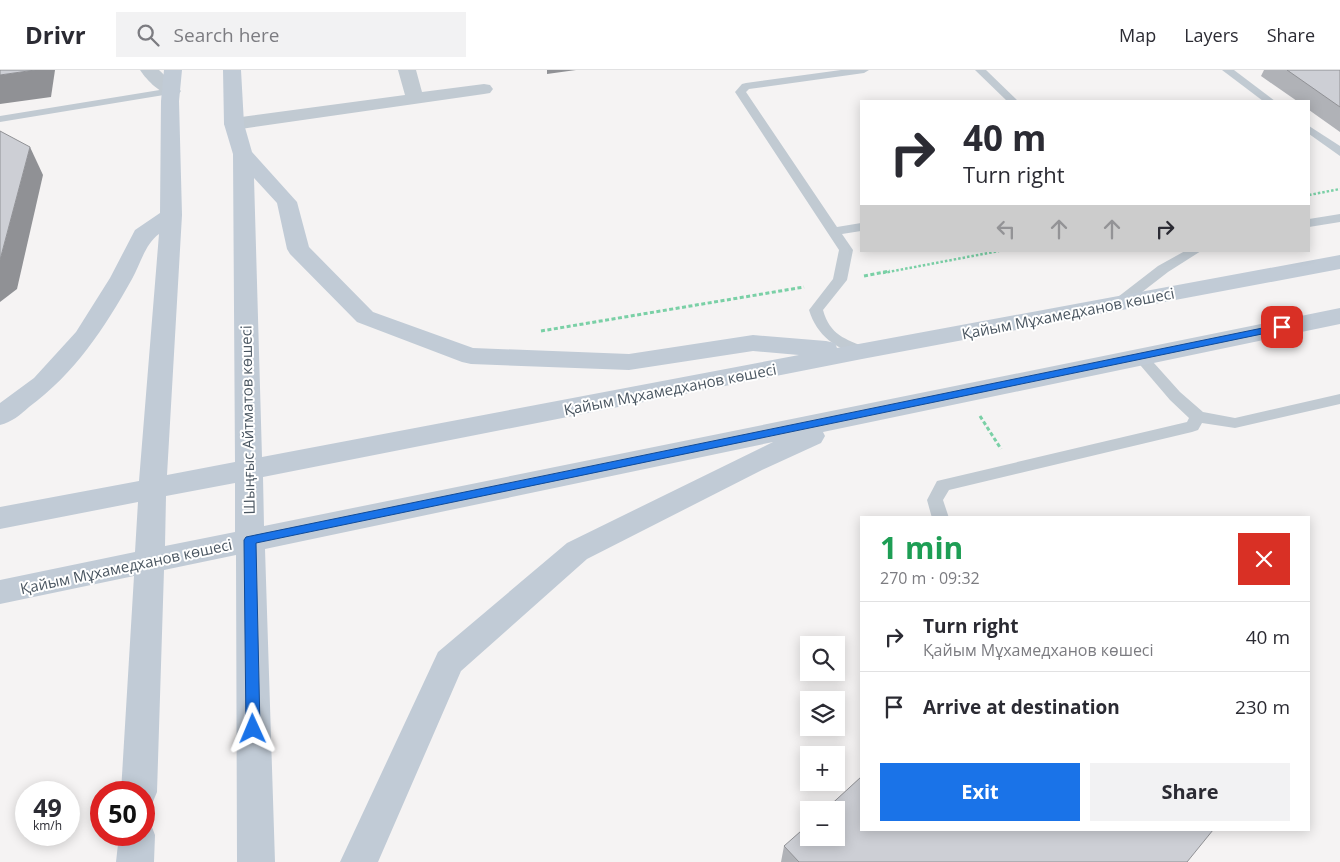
<!DOCTYPE html>
<html lang="en">
<head>
<meta charset="utf-8">
<style>
  :root { --surface:#fff; --page:#f2f2f3; --text:#2b2b33; --muted:#7c7c81; --line:#e1e1e2; --accent:#1a73e8 }
  body { margin:0; font-family:"Open Sans",sans-serif; background:var(--page); color:var(--text); height:100vh; display:flex; flex-direction:column; font-size:19px; white-space:nowrap }
  * { box-sizing:border-box; margin:0 }
  p { font-size:16px; color:var(--muted) }
  .icon { flex:none; width:28px; height:28px; fill:none; stroke:currentColor; stroke-width:2; stroke-linecap:round; stroke-linejoin:round }
  .map { position:relative; flex:1; overflow:hidden }
  .panel { position:absolute; left:860px; top:446px; width:450px; height:315px; display:flex; flex-direction:column; background:var(--surface); border-radius:0px; box-shadow:0 2px 12px #0003 }
  .panel>* { flex:none }
  .banner { position:absolute; left:860px; top:30px; width:450px; height:152px; border-radius:0px; box-shadow:0 2px 12px #0003; background:#fff; color:var(--text); overflow:hidden }
  .fabs { position:absolute; left:800px; top:566px; display:grid; gap:10px }
  .fabs a { display:grid; place-items:center; width:45px; height:45px; border-radius:0px; background:var(--surface); box-shadow:0 2px 12px #0003; font-size:25px }
  .speed { position:absolute; left:15px; top:711px; display:flex; gap:10px; font-size:25px; font-weight:700; text-align:center }
  .speed>* { display:grid; place-content:center; width:65px; height:65px; border-radius:50%; background:var(--surface); box-shadow:0 2px 12px #0003; line-height:1 }
  .speed small { font-size:12px; font-weight:400 }
  .speed .limit { border:8px solid #d22; background:#fff; color:#111 }
  .pin { position:absolute; display:grid; place-items:center; width:42px; height:42px; color:#fff; margin:-21px; border-radius:10px; box-shadow:0 2px 8px #0006 }
  .me { position:absolute; width:55px; margin:-28px; rotate:359deg; stroke-linejoin:round; filter:drop-shadow(0 0 4px #0008) }
  .turn { display:flex; align-items:center; gap:18px; height:105px; padding:0 20px; font-size:22px }
  .turn .icon { width:65px; height:65px; stroke-width:2.5 }
  .turn b { display:block; font-size:35px; line-height:42px }
  .lanes { display:flex; align-items:center; height:48px; padding:0 20px; background:#0003; justify-content:center; gap:25px; direction:ltr }
  .lanes .off { opacity:.35 }
  .round { display:grid; place-items:center; flex:none; width:52px; height:52px; border-radius:0px; background:var(--page) }
  .overview { display:flex; align-items:center; justify-content:space-between; height:85px; padding:0 20px }
  h1 { font-size:30px; font-weight:700; line-height:38px; color:#1e9e55 }
  .cta { display:flex; gap:10px; margin-top:auto; padding:10px 20px }
  .cta a { flex:1; height:58px; border-radius:0px; background:var(--accent); color:#fff; font-size:20px; font-weight:700; line-height:58px; text-align:center }
  .cta a+a { background:var(--page); color:var(--text) }
  ul { padding:0; list-style:none }
  li { display:flex; align-items:center; gap:15px; height:70px; padding:0 20px; border-top:1px solid var(--line) }
  li div { flex:1 }
  li b { display:block; font-size:19px }
  li em { font-style:normal }
  header { display:flex; align-items:center; gap:30px; box-sizing:border-box; height:70px; padding:0 25px; background:var(--surface); border-bottom:1px solid var(--line) }
  header strong { font-size:24px }
  nav { display:flex; gap:28px; margin-inline-start:auto; font-size:18px }
  .search { width:350px; height:45px; background:var(--page); display:flex; align-items:center; gap:12px; box-sizing:border-box; padding:0 18px; border-radius:0px; color:var(--muted); font-size:19px }
  .map>svg:first-child { display:block }
</style>
</head>
<body>
<header>
<strong>Drivr</strong>
<div class="search"><svg class="icon" aria-label="search" viewBox="0 0 24 24"><circle cx="10" cy="10" r="6"/><path d="M15 15l6 6"/></svg>Search here</div>
<nav><a>Map</a><a>Layers</a><a>Share</a></nav>
</header>
<div class="map">
<svg width="1340" height="792" viewBox="0 0 1340 792">
  <rect width="100%" height="100%" fill="#f5f3f3"/>
  <g fill="none" stroke-linecap="round" stroke-linejoin="round">
    <!-- path-far1 -->
    <g stroke="#7ad0a6" stroke-width="2.5" stroke-dasharray="2.5 2" stroke-linecap="butt">
      <polyline points="1309,125 1340,119"/>
      <polyline points="883,203 999,181"/>
    </g>
    <!-- path -->
    <g stroke="#7ad0a6" stroke-width="3" stroke-dasharray="4 2.5" stroke-linecap="butt">
      <polyline points="864,206 890,201"/>
      <polyline points="541,261 804,217"/>
      <polyline points="980,346 1001,379"/>
    </g>
    <!-- service -->
    <g fill="#c1cad2" fill-rule="evenodd">
      <path d="M841,0H869L864,3L749,19L746,22L837,157L861,153V161L842,164L853,180L847,210L823,240C830,265 845,269 867,278L869,281L867,284L862,286C836,279 817,266 809,240L833,209L839,180L735,22L742,14L746,13Z"/>
      <polygon points="975,0 986,0 1018,31 1007,31"/>
      <polygon points="1222,0 1234,0 1275,31 1263,31"/>
      <polygon points="172,18 177,21 176,23 0,52 0,46"/>
      <polygon points="1309,56 1340,76 1340,86 1309,64"/>
      <polygon points="1340,144 1340,152 1309,157 1309,149"/>
      <polygon points="1185,181 1201,181 1168,202 1124,236 1114,236 1112,233 1114,230 1158,196"/>
      <polygon points="1140,281 1145,283 1180,322 1203,342 1235,348 1340,324 1340,334 1235,358 1202,353 1198,360 1192,362 949,420 943,430 949,448 932,448 927,430 937,411 1187,352 1189,348 1170,330 1135,289 1133,286 1135,283"/>
    </g>
    <!-- minor -->
    <g fill="#c1cad2" fill-rule="evenodd">
      <path d="M140,0H159L181,21L178,25C164,28 148,12 140,0Z"/>
      <polygon points="398,0 416,0 422,22 484,14 490,15 493,19 490,23 484,24 234,60 227,58 224,54 227,50 234,48 405,25"/>
    </g>
    <!-- secondary -->
    <g fill="#c1cbd6" fill-rule="evenodd">
      <path d="M164,0H182L179,31L182,145L167,405L235,392L233,84L224,54L223,0H241L244,54L252,82L297,132L309,177L373,242L473,278L629,284L753,265L826,271L835,273L837,278L1340,185V199L862,289L263,407L264,456L1340,238V254L823,362L825,366L821,373L762,400L587,489L461,601L378,792H340L438,582L567,473L773,372L265,479L275,792H237L236,485L164,500L157,722L152,734L144,737V722H121L134,506L0,534V510L135,482L138,432L0,459V437L139,411L159,164C145,174 140,195 132,209C104,259 75,303 29,337C20,345 12,352 0,355V333L34,308L76,262L110,208L135,160L160,143L161,31ZM254,108L277,133L287,179L290,184L357,252L462,292L471,294L629,300L753,281L799,285L262,387ZM235,413V462L165,476L166,426Z"/>
      <polygon points="144,750 150,752 155,765 154,792 116,792 119,765 144,765"/>
    </g>
  </g>
  <!-- wall -->
  <g fill="#b0b2b7">
    <polygon points="1264,0 1340,0 1340,62 1309,40 1309,31 1297,31 1261,6"/>
    <polygon points="784,776 1187,792 781,792"/>
  </g>
  <!-- shaded-wall -->
  <g fill="#909195">
    <polygon points="35,0 55,0 51,27 0,34 0,5"/>
    <polygon points="547,0 576,0 547,4"/>
    <polygon points="30,77 43,105 17,219 0,232 0,190"/>
  </g>
  <!-- building -->
  <g fill="#cdcfd5" stroke="#909195">
    <polygon points="0,0 35,0 0,5"/>
    <polygon points="1287,0 1340,0 1340,37"/>
    <polygon points="0,61 30,77 0,190"/>
    <polygon points="861,707 861,760 1213,760 1187,792 799,792 784,776 809,754 809,768 836,768 836,740 825,740"/>
  </g>
  <!-- route -->
  <polygon fill="#1a73e8" stroke="#114b97" points="1282,254 1287,257 1286,259 256,473 260,659 258,664 253,666 248,664 246,659 244,470 246,467"/>
  <g text-anchor="middle" dominant-baseline="central" stroke-width="4" stroke-linejoin="round" paint-order="stroke">
    <!-- street labels -->
    <g font-size="15" fill="#4a5661" stroke="#fff">
      <text transform="translate(1068 243) rotate(-11)">Қайым Мұхамедханов көшесі</text>
      <text transform="translate(670 319) rotate(-11)">Қайым Мұхамедханов көшесі</text>
      <text transform="translate(247 350) rotate(-91)">Шыңғыс Айтматов көшесі</text>
      <text transform="translate(126 496) rotate(-12)">Қайым Мұхамедханов көшесі</text>
    </g>
  </g>
</svg>
<div class="fabs">
<a><svg class="icon" aria-label="search" viewBox="0 0 24 24"><circle cx="10" cy="10" r="6"/><path d="M15 15l6 6"/></svg></a>
<a><svg class="icon" aria-label="layers" viewBox="0 0 24 24"><path d="M12 4l9 5-9 5-9-5zM3 14l9 5 9-5"/></svg></a>
<a>+</a>
<a>−</a>
</div>
<div class="speed"><div>49<small>km/h</small></div><div class="limit">50</div></div>
<div class="pin" style="left:1282px;top:257px;background:#d93025"><svg class="icon" aria-label="arrive" viewBox="0 0 24 24"><path d="M6 21V4h12l-3 4 3 4H6"/></svg></div>
<svg class="me" style="left:253px;top:659px" viewBox="-20 -20 40 40"><path d="M0-17L14 15 0 8-14 15z" fill="#1a73e8" stroke="#fff" stroke-width="4"/></svg>
<div class="banner">
<div class="turn"><svg class="icon" aria-label="right" viewBox="0 0 24 24"><path d="M7 20v-9h11M14 6l5 5-5 5"/></svg><div><b>40 m</b>Turn right</div></div>
<div class="lanes"><svg class="icon off" aria-label="left" viewBox="0 0 24 24"><path d="M17 20v-9H6M10 6l-5 5 5 5"/></svg><svg class="icon off" aria-label="ahead" viewBox="0 0 24 24"><path d="M12 20V5M6 11l6-6 6 6"/></svg><svg class="icon off" aria-label="ahead" viewBox="0 0 24 24"><path d="M12 20V5M6 11l6-6 6 6"/></svg><svg class="icon" aria-label="right" viewBox="0 0 24 24"><path d="M7 20v-9h11M14 6l5 5-5 5"/></svg></div>
</div>
<section class="panel">
<div class="overview"><div><h1>1 min</h1><p>270 m · 09:32</p></div><a class="round" style="background:#d93025;color:#fff"><svg class="icon" aria-label="close" viewBox="0 0 24 24"><path d="M6 6l12 12M18 6L6 18"/></svg></a></div>
<ul>
<li><svg class="icon" aria-label="right" viewBox="0 0 24 24"><path d="M7 20v-9h11M14 6l5 5-5 5"/></svg><div><b>Turn right</b><p>Қайым Мұхамедханов көшесі</p></div><em>40 m</em></li>
<li><svg class="icon" aria-label="arrive" viewBox="0 0 24 24"><path d="M6 21V4h12l-3 4 3 4H6"/></svg><div><b>Arrive at destination</b></div><em>230 m</em></li>
</ul>
<div class="cta"><a>Exit</a><a>Share</a></div>
</section>
</div>
</body>
</html>
